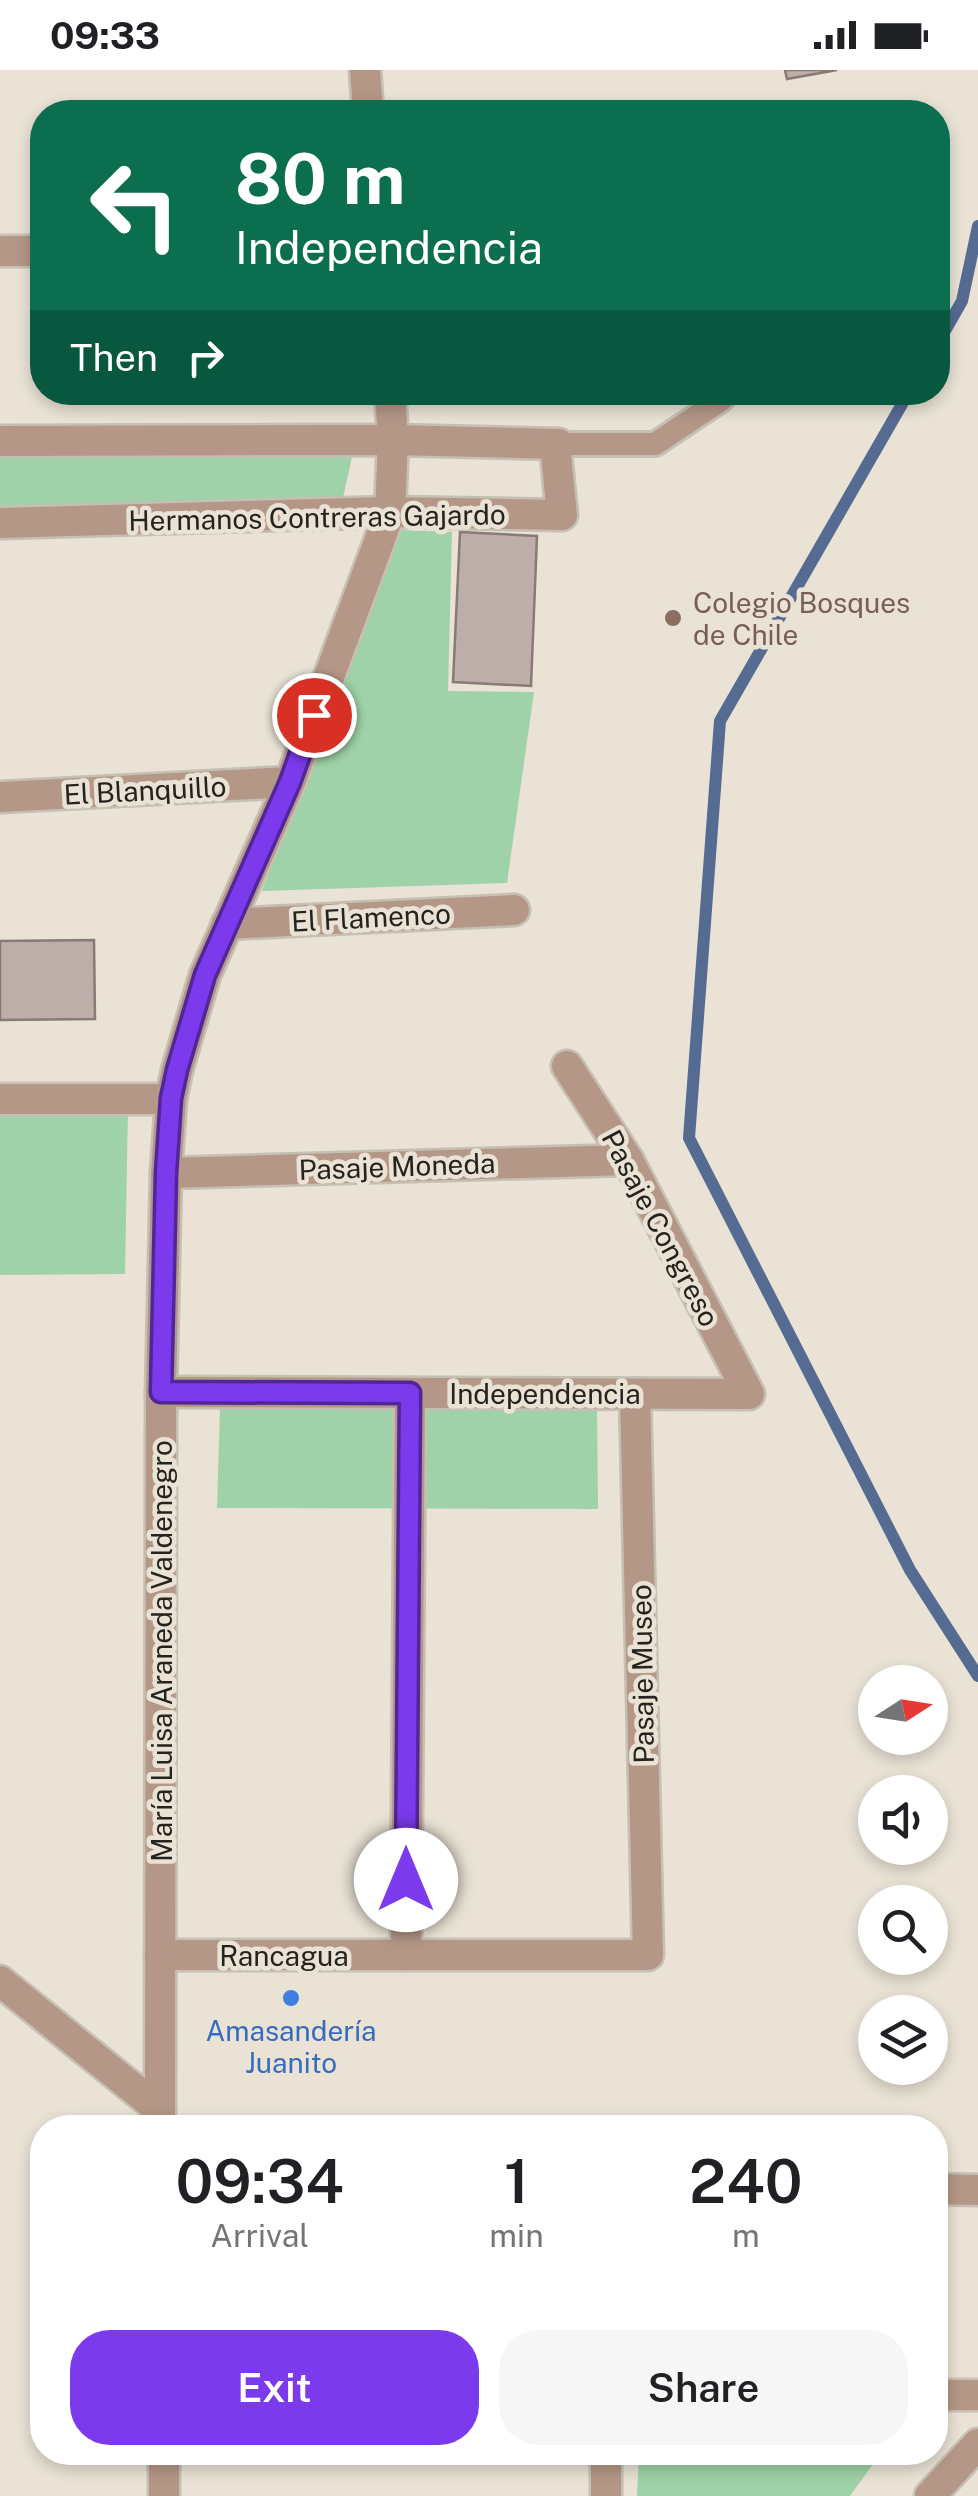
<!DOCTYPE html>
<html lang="en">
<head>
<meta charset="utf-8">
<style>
  :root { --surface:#fff; --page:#f6f6f6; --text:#202124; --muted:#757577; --accent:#7c3aed }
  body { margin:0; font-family:"Public Sans",sans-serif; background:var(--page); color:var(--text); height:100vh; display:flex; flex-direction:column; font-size:38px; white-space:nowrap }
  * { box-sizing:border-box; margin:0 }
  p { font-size:32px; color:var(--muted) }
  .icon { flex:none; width:55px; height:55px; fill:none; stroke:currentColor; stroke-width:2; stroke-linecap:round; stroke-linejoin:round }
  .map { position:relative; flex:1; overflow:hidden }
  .sheet { position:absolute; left:30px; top:2045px; width:918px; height:350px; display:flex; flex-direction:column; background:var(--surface); border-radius:40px; box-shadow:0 5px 15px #0003 }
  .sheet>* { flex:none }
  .guide { position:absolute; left:30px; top:30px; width:920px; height:305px; border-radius:40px; box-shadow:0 5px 15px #0003; background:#0b6e4f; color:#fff; overflow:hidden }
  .needle { width:65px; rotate:78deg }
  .tools { position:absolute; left:858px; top:1595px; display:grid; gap:20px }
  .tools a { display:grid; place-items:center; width:90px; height:90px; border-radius:50%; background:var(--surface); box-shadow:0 5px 15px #0003; font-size:50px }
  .pin { position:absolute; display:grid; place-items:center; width:85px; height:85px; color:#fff; margin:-42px; border:5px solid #fff; border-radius:50%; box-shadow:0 2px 10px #0007 }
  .me { position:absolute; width:110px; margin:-55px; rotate:0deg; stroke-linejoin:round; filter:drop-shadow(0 0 8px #0008) }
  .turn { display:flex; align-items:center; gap:35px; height:210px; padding:0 40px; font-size:45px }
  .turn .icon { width:130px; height:130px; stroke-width:2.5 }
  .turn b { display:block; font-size:70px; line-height:85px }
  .then { display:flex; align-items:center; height:95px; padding:0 40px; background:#0003; gap:20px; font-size:38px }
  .eta { display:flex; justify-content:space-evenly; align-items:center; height:170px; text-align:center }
  .eta b { font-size:60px; font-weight:600; line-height:70px }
  .action { display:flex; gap:20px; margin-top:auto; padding:20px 40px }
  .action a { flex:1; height:115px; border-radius:40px; background:var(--accent); color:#fff; font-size:40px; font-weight:600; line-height:115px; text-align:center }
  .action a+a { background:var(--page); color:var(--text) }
  .status { display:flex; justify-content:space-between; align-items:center; height:70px; padding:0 50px; background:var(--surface); direction:ltr }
  .status svg { height:28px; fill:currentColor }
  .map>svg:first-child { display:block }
</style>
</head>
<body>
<div class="status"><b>09:33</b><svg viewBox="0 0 49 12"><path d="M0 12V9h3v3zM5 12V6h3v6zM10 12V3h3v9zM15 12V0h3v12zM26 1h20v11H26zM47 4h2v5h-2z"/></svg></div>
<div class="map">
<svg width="978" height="2426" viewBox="0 0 978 2426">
  <rect width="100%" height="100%" fill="#e9e2d5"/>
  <!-- green -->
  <g fill="#9fd2a8">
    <polygon points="353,383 342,432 0,441 0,388"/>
    <polygon points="399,460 452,462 448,621 534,622 507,813 262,821"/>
    <polygon points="0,1036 128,1037 125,1204 0,1205"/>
    <polygon points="597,1336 598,1439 217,1438 220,1338"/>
    <polygon points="639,2383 639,2382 881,2383 850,2426 637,2426"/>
  </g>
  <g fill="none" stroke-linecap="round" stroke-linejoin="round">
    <!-- stream -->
    <g stroke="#566b91" stroke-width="12">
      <polyline points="938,273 962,231 978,156"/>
      <polyline points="909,322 720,651 689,1068 910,1500 978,1606"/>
    </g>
  </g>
  <!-- building -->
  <g fill="#beaeaa" stroke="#897a76" stroke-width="2.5">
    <polygon points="785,0 837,0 787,9"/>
    <polygon points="460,462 537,466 531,616 453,612"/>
    <polygon points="94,870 95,949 0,950 0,871"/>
  </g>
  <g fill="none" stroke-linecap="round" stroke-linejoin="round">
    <defs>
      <polyline id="lane" points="559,374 655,374 721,330 728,322"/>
      <g id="street">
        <polyline points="365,0 368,42"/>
        <polyline points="0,181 42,181"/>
        <polyline points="0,371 393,370 559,374"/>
        <polyline points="0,453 390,442 562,445 555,374"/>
        <polyline points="0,727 290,712"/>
        <polyline points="227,854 514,840"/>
        <polyline points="0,1029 171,1029"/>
        <polyline points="166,1103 628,1090"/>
        <polyline points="161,1322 749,1324 628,1090 567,996"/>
        <polyline points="160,1885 648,1885 635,1324"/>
        <polyline points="406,1885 410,1323"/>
        <polyline points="0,1911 160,2040 160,2052"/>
        <polyline points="160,2040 161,1322 166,1103 171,1029 177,1000 205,905 290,712 390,442 393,370 390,322"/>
        <polyline points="935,2119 978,2120"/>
        <polyline points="935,2325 978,2325"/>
        <polyline points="164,2382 164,2426"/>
        <polyline points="606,2426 606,2382"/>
        <polyline points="930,2426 978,2374"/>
      </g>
    </defs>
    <!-- lane casing -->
    <use href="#lane" stroke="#c6c0b4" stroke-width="28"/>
    <!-- street casing -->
    <use href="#street" stroke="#c6c0b4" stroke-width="35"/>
    <!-- lane -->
    <use href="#lane" stroke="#b49787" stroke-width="22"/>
    <!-- street -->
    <use href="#street" stroke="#b49787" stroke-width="30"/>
  </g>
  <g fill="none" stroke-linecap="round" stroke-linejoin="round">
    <defs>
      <polyline id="route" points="314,645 290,712 205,905 177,1000 171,1028 166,1103 161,1322 410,1323 406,1810"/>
    </defs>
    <!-- route casing -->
    <use href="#route" stroke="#51269a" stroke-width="25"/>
    <!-- route -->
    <use href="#route" stroke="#7c3aed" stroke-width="18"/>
  </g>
  <!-- markers -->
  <circle fill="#8d6e63" stroke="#e9e2d5" stroke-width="4" cx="673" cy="548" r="10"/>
  <circle fill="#3f7fe0" stroke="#e9e2d5" stroke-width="4" cx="291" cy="1928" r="10"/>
  <g text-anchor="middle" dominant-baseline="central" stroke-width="9" stroke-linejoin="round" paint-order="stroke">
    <!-- street labels -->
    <g font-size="28" fill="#25231e" stroke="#e9e2d5">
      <text transform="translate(317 447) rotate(-1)">Hermanos Contreras Gajardo</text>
      <text transform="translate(145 720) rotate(-3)">El Blanquillo</text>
      <text transform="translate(371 847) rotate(-3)">El Flamenco</text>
      <text transform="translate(397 1096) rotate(-2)">Pasaje Moneda</text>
      <text transform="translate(661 1158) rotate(62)">Pasaje Congreso</text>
      <text x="545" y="1323">Independencia</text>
      <text transform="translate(161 1581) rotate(-90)">María Luisa Araneda Valdenegro</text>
      <text transform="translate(642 1604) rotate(-91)">Pasaje Museo</text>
      <text x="284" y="1885">Rancagua</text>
    </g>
    <!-- education labels -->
    <g font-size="28" fill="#785e54" stroke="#e9e2d5" text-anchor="start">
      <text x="693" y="532">Colegio Bosques<tspan x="693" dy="32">de Chile</tspan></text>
    </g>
    <!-- shop labels -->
    <g font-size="28" fill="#366cbe" stroke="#e9e2d5">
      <text x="291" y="1960">Amasandería<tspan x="291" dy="32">Juanito</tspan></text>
    </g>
  </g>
</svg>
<div class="tools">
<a><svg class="needle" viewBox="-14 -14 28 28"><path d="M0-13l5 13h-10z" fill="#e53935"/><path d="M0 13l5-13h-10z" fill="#757577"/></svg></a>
<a><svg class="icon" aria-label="sound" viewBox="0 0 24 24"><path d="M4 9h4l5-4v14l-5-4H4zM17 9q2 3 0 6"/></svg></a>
<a><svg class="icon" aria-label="search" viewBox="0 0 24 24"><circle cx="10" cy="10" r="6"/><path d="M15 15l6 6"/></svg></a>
<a><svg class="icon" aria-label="layers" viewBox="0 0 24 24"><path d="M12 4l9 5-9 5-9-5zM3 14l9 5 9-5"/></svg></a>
</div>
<div class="pin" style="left:314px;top:645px;background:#d93025"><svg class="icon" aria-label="arrive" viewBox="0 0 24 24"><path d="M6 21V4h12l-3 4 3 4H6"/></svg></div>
<svg class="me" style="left:406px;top:1810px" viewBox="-20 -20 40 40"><circle r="19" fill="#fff"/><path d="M0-13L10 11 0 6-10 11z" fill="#7c3aed"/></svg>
<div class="guide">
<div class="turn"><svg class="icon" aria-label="left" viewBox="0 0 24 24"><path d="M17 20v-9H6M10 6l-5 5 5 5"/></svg><div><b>80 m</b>Independencia</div></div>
<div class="then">Then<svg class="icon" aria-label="right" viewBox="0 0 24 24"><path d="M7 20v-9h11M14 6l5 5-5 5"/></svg></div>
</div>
<section class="sheet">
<div class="eta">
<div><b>09:34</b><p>Arrival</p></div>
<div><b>1</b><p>min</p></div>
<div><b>240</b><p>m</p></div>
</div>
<div class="action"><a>Exit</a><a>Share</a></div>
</section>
</div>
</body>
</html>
